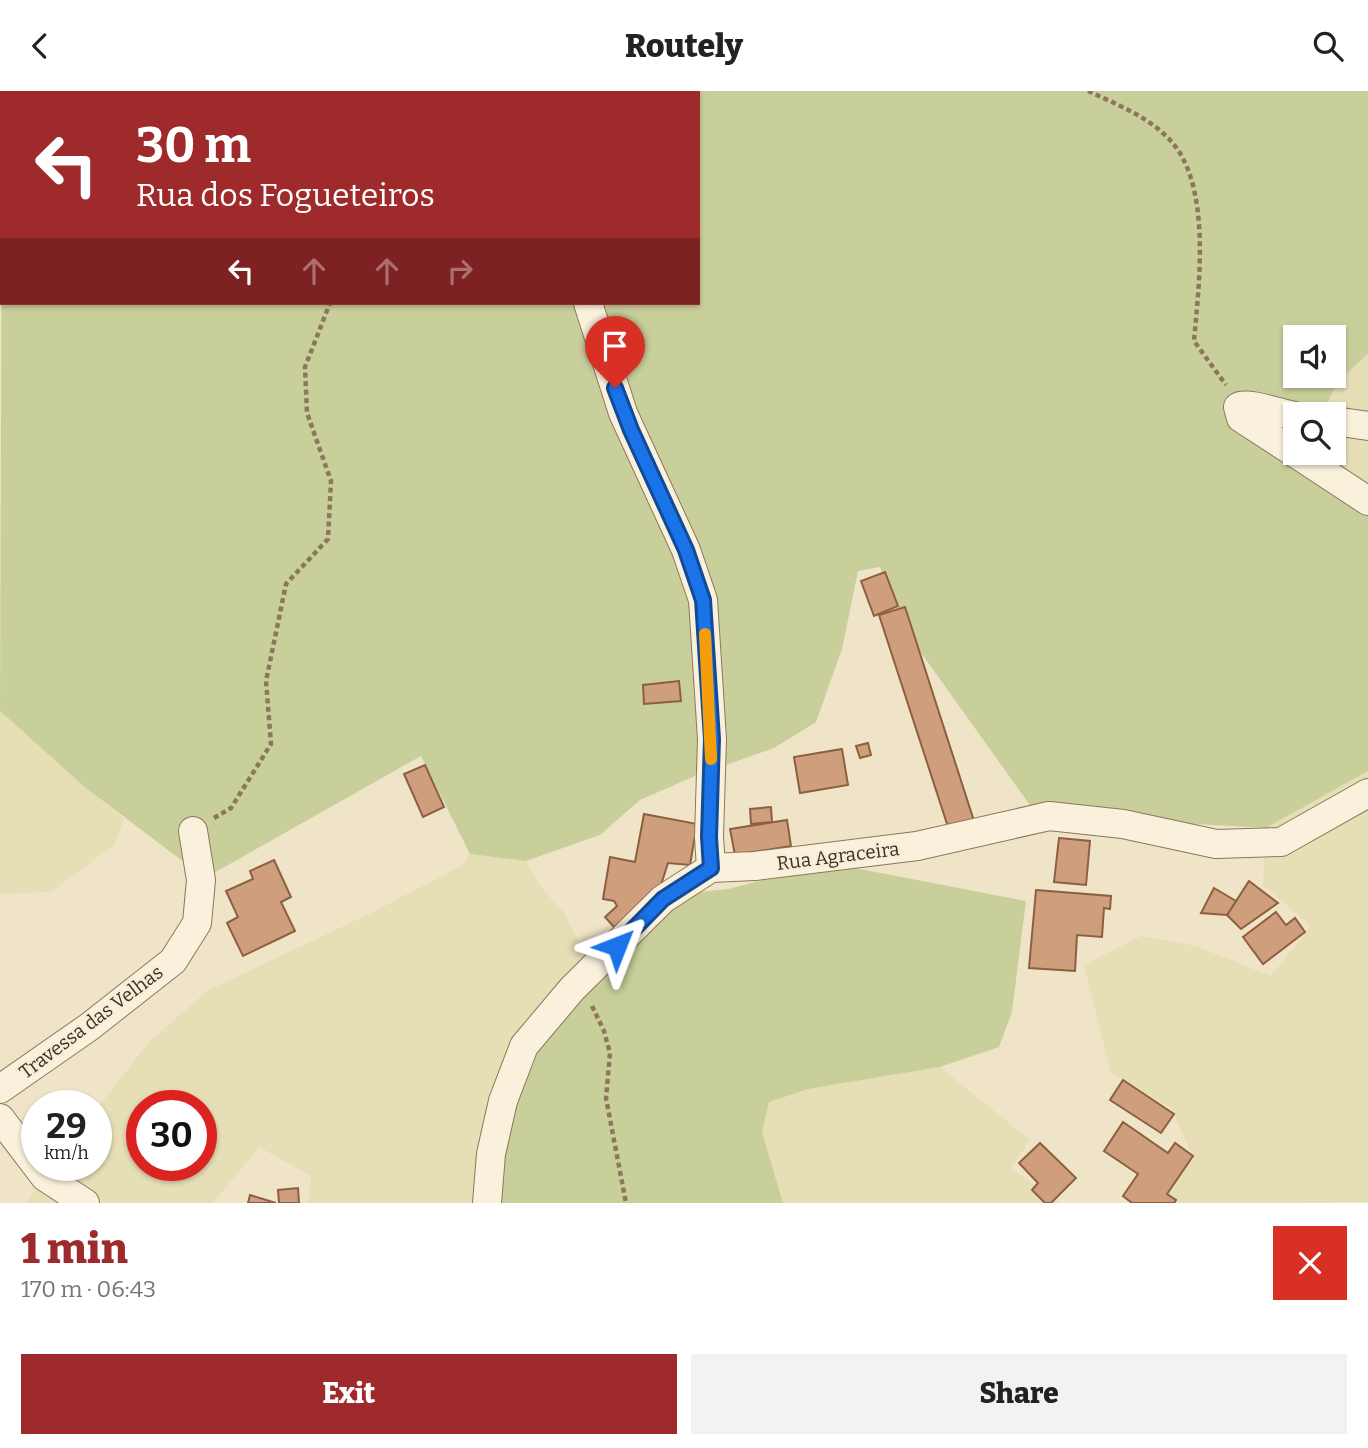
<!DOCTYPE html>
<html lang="en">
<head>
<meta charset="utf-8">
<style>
  :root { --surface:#fff; --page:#f2f2f2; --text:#222; --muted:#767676; --accent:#9e2a2b }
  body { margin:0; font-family:Bitter,serif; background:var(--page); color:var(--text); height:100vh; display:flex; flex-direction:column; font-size:26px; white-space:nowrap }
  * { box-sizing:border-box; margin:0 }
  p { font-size:23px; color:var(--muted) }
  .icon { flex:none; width:38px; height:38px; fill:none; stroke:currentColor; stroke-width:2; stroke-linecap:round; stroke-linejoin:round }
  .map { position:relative; height:1112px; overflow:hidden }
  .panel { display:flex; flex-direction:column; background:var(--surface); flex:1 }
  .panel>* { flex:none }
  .guide { position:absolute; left:0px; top:0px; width:700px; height:214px; box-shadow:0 2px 5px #0004; background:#9e2a2b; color:#fff; overflow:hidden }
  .tools { position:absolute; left:1283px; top:234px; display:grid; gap:14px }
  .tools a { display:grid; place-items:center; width:63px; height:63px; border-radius:0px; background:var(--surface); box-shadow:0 2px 5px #0004; font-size:35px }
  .speed { position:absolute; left:21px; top:999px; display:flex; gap:14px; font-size:35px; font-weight:700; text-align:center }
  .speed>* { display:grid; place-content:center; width:91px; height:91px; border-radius:50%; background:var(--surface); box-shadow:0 2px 5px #0004; line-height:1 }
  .speed small { font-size:18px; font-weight:400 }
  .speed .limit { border:10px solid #d22; background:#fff; color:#111 }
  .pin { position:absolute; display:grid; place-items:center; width:60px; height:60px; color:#fff; margin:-72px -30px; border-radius:50% 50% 50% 0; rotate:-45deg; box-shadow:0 0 7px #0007 }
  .pin .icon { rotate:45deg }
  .me { position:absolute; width:77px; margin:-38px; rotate:45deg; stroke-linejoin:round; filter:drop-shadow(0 0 5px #0008) }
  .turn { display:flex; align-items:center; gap:24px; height:147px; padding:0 21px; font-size:32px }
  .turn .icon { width:91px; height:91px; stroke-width:2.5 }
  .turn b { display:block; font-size:49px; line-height:60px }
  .lanes { display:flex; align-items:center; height:66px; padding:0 21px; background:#0003; justify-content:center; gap:35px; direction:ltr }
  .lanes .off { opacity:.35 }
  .round { display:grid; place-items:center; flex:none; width:74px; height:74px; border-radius:0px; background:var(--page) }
  .summary { display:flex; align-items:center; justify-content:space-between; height:119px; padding:0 21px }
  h1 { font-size:42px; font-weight:800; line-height:52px; color:var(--accent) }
  .cta { display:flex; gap:14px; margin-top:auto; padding:14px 21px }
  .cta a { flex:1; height:80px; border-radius:0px; background:var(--accent); color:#fff; font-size:28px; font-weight:800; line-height:80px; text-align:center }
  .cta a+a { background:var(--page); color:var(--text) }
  header { display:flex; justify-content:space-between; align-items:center; height:91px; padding:0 21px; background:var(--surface); font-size:32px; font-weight:800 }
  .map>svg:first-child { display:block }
</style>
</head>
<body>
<header><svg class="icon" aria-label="back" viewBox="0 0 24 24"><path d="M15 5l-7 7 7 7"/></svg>Routely<svg class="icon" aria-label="search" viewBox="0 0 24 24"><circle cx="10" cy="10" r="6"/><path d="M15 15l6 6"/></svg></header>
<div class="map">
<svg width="1368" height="1112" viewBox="0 0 1368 1112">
  <rect width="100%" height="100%" fill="#f0e4c8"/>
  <!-- farmland -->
  <g fill="#e6deb5" fill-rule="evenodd">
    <polygon points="1368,263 1368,399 1340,380 1325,362 1334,362 1334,324 1323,324 1336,292"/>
    <polygon points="0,620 124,728 114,754 51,801 0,803"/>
    <polygon points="1368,680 1368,1111 1152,1112 1194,1068 1171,1017 1111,982 1084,874 1141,845 1196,855 1271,885 1311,835 1263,794 1266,737"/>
    <path d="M470,763L526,770L541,796L564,822L591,875L488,1112H309L311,1085L259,1056L213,1112H26L54,1075L96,1074V1019L148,952L207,900L371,822L463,774ZM142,1015H201V1074H142Z"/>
    <polygon points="940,976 1030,1049 1011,1077 1060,1112 783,1112 762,1041 769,1010 808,998"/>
  </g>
  <!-- green -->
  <g fill="#c9cf9b" fill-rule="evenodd">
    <path d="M24,0H1368V263L1336,292L1323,324H1295V362H1325L1340,380L1368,399V680L1266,737L1037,724L909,545L880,476L858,480L842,558L816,631L774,657L695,685L640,709L600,744L526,770L470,763L421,665L205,787L86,697L0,620L2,55V212H698V2ZM1295,247H1334V285H1295Z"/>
    <polygon points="829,772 1026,810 1012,921 999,956 940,976 808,998 769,1011 762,1041 783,1112 488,1112 524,943 670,804 728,798"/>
  </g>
  <!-- building -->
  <g fill="#cf9f7d" stroke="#8d5f41" stroke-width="2">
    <polygon points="885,481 898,515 874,525 861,490"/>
    <polygon points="905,516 974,730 949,739 879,524"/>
    <polygon points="679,590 681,610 644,613 643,594"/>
    <polygon points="868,652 871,664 860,667 856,655"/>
    <polygon points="842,658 848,694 800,702 794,666"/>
    <polygon points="425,674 444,716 423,726 404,683"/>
    <polygon points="771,716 772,731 751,733 750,718"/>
    <polygon points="644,723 697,733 690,774 668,772 660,797 624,834 614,836 605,826 617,815 614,810 603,808 610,766 635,771"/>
    <polygon points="787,729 791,755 735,764 730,738"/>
    <polygon points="1059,747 1090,750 1086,794 1054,791"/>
    <polygon points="274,769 291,806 281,811 295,840 243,865 227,832 238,826 226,800 253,788 250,780"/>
    <polygon points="1249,790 1278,812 1241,838 1227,824"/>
    <polygon points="1214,797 1236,810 1227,824 1201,822"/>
    <polygon points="1036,799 1111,805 1110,818 1104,817 1102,846 1077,844 1075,880 1029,877"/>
    <polygon points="1276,821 1286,834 1295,827 1305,841 1263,873 1243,846"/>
    <polygon points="1123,989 1174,1023 1161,1042 1110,1009"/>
    <polygon points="1123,1031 1168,1062 1175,1052 1193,1065 1167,1103 1176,1109 1174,1112 1132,1112 1123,1105 1138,1083 1104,1060"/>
    <polygon points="1040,1052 1076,1087 1051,1112 1045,1112 1032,1099 1038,1092 1019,1072"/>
    <polygon points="298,1097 299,1112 279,1112 278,1099"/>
    <polygon points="250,1104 276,1112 248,1112"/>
  </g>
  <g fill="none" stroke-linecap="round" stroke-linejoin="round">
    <defs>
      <g id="minor">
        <polyline points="452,0 453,2"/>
        <polyline points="588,212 623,322 686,459 703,509 712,648 709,746 711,777"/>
        <path d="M1295,325C1282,323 1246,310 1238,316L1241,327L1295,362"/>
        <polyline points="1334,330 1368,335"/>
        <polyline points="1295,362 1368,410"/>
        <polyline points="0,998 89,936 173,870 197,832 201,789 193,740"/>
        <polyline points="0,1027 45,1086 85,1112"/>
        <polyline points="487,1112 491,1063 503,1010 524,955 572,898 663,808 711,777 755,775 917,755 1049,725 1123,733 1216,753 1281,751 1368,702"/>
      </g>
    </defs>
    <!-- minor casing -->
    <use href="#minor" stroke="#8d765c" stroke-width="30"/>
    <!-- path -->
    <g stroke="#8d765c" stroke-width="4.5" stroke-dasharray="5 3.5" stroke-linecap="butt">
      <polyline points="387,0 387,2"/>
      <path d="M1088,0C1116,13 1149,26 1170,49C1212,94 1199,193 1194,250L1226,294"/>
      <polyline points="214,727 231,717 271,653 266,590 286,493 328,448 331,390 307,322 305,276 330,212"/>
      <polyline points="592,915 604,940 610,962 606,1007 626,1112"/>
    </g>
    <!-- minor -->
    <use href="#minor" stroke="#faf1dc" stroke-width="28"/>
  </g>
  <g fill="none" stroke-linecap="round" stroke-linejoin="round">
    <defs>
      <polyline id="route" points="615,297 631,339 686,459 703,509 712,648 709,746 711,777 663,808 617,855"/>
    </defs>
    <!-- route casing -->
    <use href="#route" stroke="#114b97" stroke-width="18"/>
    <!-- route -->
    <use href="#route" stroke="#1a73e8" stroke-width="12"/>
    <!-- slow -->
    <polyline stroke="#f59e0b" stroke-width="12" points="705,543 711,668"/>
  </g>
  <g text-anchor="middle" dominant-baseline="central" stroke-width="5" stroke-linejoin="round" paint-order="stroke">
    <!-- street labels -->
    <g font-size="19" fill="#3d2e20" stroke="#f7eed8">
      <text transform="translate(838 765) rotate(-7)">Rua Agraceira</text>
      <text transform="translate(91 931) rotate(-37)">Travessa das Velhas</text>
    </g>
  </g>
</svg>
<div class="tools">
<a><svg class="icon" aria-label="sound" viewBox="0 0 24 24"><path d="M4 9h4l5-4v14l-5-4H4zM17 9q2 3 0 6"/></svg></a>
<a><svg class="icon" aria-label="search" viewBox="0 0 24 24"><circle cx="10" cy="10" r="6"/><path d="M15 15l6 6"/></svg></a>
</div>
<div class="speed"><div>29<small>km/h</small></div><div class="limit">30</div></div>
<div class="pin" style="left:615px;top:297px;background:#d93025"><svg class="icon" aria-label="arrive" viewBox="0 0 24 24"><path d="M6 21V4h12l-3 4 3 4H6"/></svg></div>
<svg class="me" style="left:617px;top:855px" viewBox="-20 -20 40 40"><path d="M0-17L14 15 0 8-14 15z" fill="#1a73e8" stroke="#fff" stroke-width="4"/></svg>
<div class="guide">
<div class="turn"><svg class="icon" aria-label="left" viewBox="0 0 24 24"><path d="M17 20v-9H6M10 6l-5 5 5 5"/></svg><div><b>30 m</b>Rua dos Fogueteiros</div></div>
<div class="lanes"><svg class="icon" aria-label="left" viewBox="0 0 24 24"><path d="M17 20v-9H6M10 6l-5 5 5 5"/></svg><svg class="icon off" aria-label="ahead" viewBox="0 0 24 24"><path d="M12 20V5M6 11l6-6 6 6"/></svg><svg class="icon off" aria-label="ahead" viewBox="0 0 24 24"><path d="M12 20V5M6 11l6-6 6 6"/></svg><svg class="icon off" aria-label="right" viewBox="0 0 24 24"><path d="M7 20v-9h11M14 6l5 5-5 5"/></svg></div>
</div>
</div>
<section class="panel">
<div class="summary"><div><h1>1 min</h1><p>170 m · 06:43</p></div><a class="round" style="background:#d93025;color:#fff"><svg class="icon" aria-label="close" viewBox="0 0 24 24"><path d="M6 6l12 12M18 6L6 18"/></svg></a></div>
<div class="cta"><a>Exit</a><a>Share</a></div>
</section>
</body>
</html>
